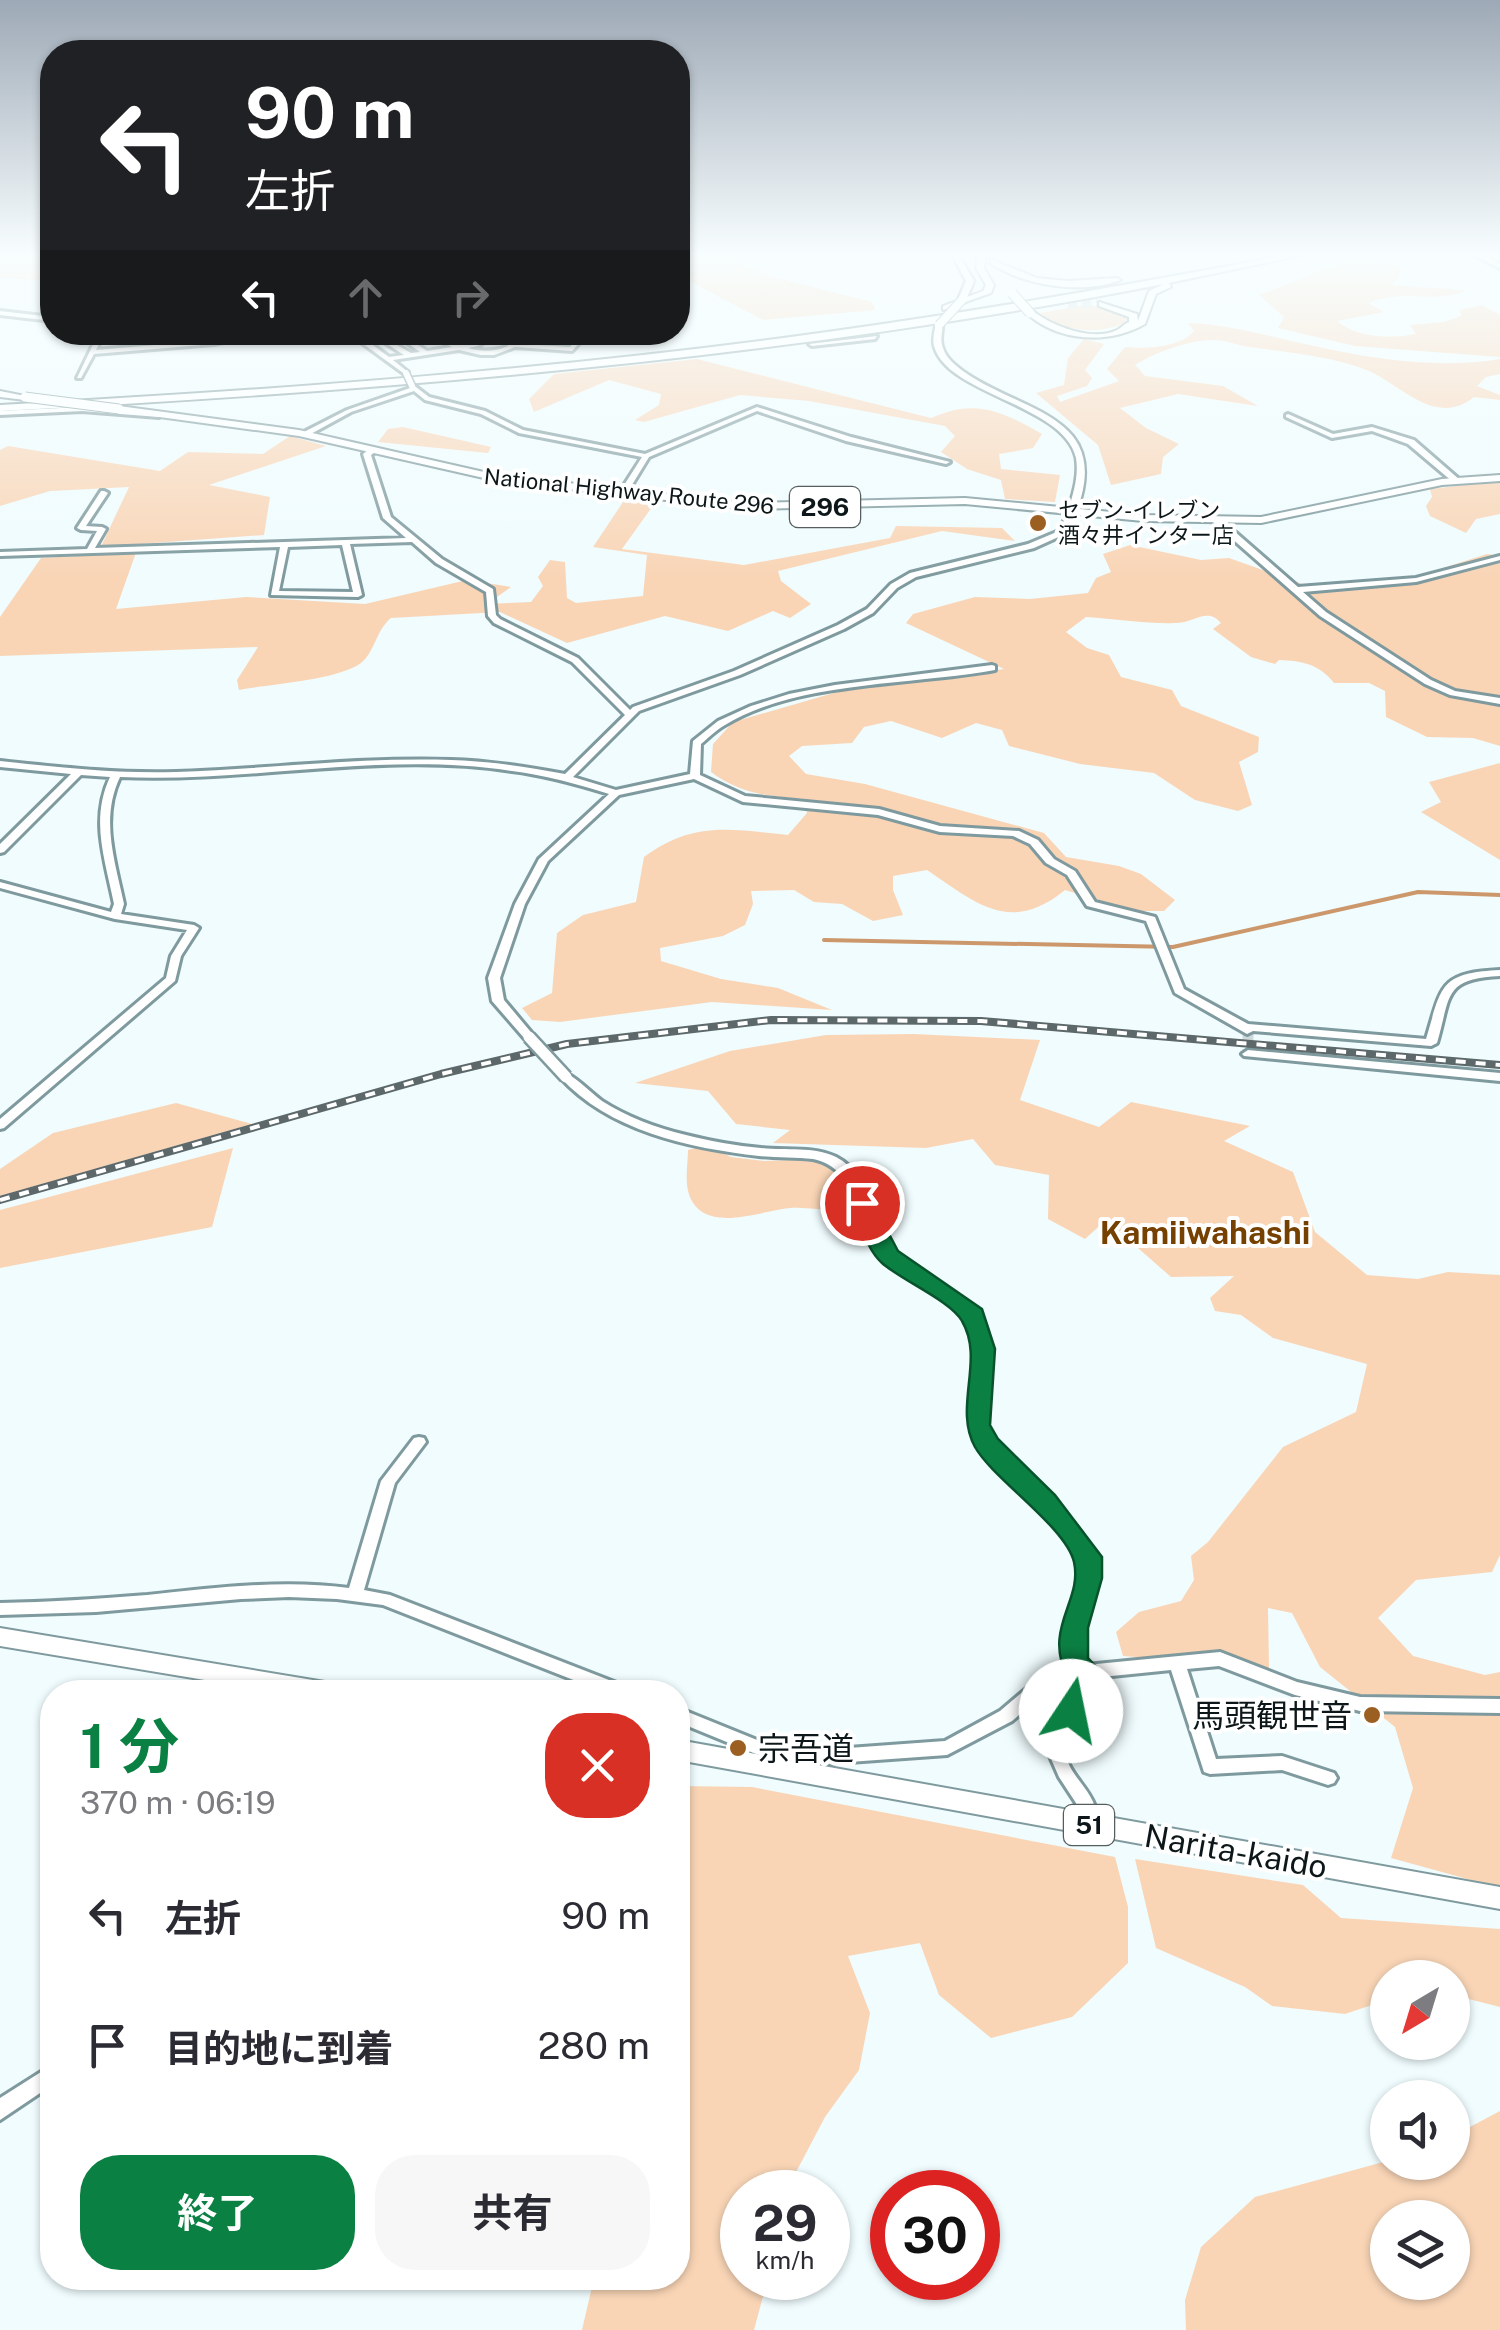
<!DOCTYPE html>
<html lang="ja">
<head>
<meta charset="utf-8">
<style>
  :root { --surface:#fff; --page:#f7f7f7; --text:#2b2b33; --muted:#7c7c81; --accent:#0b8043 }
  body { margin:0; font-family:"Public Sans","Noto Sans JP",sans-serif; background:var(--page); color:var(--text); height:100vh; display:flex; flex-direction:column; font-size:38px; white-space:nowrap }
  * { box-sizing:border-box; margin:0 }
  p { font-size:32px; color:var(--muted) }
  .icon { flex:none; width:55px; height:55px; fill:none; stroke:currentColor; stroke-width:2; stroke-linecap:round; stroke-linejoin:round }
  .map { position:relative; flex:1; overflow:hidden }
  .side { position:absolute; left:40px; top:1680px; width:650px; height:610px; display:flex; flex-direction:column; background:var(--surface); border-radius:40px; box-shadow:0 2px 8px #0004 }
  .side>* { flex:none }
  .top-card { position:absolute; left:40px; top:40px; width:650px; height:305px; border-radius:40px; box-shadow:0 2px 8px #0004; background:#202124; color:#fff; overflow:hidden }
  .needle { width:65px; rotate:218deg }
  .fabs { position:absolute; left:1370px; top:1960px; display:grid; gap:20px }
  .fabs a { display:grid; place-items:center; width:100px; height:100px; border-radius:50%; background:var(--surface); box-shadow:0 2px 8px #0004; font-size:50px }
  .speed { position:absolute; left:720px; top:2170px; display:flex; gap:20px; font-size:50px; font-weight:700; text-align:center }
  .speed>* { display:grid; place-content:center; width:130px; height:130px; border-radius:50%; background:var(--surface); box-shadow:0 2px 8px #0004; line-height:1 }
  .speed small { font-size:25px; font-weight:400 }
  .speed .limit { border:15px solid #d22; background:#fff; color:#111 }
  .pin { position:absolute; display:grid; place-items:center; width:85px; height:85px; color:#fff; margin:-42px; border:5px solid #fff; border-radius:50%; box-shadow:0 2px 10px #0007 }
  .me { position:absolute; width:110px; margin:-55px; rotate:11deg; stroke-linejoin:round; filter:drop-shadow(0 0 8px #0008) }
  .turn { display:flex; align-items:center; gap:35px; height:210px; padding:0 40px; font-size:45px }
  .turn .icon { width:130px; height:130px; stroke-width:2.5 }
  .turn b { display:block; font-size:70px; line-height:85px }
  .lanes { display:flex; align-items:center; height:95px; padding:0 40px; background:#0003; justify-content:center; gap:50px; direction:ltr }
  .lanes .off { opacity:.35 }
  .round { display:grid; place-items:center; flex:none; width:105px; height:105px; border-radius:40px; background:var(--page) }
  .overview { display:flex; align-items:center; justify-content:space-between; height:170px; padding:0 40px }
  h1 { font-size:60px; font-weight:700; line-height:75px; color:var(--accent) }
  .cta { display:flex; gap:20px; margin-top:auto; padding:20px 40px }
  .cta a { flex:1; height:115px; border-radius:40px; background:var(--accent); color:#fff; font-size:40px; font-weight:700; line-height:115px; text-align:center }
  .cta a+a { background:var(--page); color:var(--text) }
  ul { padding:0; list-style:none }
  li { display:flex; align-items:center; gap:30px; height:130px; padding:0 40px }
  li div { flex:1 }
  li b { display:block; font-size:38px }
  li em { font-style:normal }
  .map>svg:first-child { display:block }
</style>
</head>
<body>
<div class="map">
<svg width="1500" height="2330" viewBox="0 0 1500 2330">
  <rect width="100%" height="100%" fill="#f0fcfe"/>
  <!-- green -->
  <g fill="#f9d5b6" fill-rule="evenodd">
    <polygon points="0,252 52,252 52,281 0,278"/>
    <polygon points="678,252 719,252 766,275 872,302 875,310 763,320 678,275"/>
    <path d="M1355,257L1403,267L1393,285L1466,290C1439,305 1403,288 1368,303L1384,312L1337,321C1356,338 1391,339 1416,334L1410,325L1444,322L1461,316L1460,310L1482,305L1500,315V357L1355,346L1278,328L1284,317L1259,295Z"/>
    <path d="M1088,304L1127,315L1126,322C1101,335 1061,332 1040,313Z"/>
    <path d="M1188,323C1220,324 1248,331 1279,338C1350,355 1427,371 1500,359V374L1486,377L1477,386L1500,395V400L1474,397C1434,429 1400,382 1364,369C1327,355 1283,352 1244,346C1234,344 1224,340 1214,340C1188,340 1156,352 1135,365L1145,376L1223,386L1258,406L1178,394L1120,408L1146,428L1179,444L1163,457L1161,474L1111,485L1098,445L1036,393L1064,385L1068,358L1084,339L1104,344L1085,370L1092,378L1087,386L1057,396L1060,402L1119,381L1107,369L1125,347C1145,349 1180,348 1194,331Z"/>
    <path d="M697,359L931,418C976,398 1001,411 1042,434L1033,448L999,454L1001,469L1060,475L1055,502L1005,499L1001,480L967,469L941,452L955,436L945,426L809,401L740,395L644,422L635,420L659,405L661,394L609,380L534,412L529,399L554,374Z"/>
    <polygon points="403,427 491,447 488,453 378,442 388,429"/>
    <path d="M290,436L326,446L209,485L270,497L264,535L139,544L116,609L246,597L365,604L467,580L511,587L487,604L531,602L543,586L538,577L550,560L565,562L567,598L576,603L643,596L647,555L593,547L627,496L657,500L622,549L744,565L890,538L896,526L1002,528L1015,541L942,531L778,571L781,581L811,604L790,618L773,611L728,631L665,616L567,643L500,612L391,618C376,630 375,652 361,663C338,680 270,684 239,690L237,680L258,647L0,656V617L41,558L97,555L129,487L50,491L0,506V450L8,446L160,471L188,452L263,454Z"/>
    <polygon points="1500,481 1500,514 1476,519 1466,533 1430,516 1426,506 1432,497 1430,489"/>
    <path d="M1130,545L1201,560L1229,558L1311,587L1412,583L1443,568L1487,554L1500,556V746L1473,738L1427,737L1386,717L1385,691L1369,683H1334C1319,664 1303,661 1279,660L1275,664L1251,657L1213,629L1221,623C1207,607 1195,622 1177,623C1148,624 1116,619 1086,617L1066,632L1087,648L1109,655L1121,677L1172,690L1181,706L1259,737L1258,752L1239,762L1252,805L1238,811L1195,800L1154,773L1080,764L1009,746L1002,730L976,723L942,738L891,721L864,727L852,743L802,746L789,756L806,774L865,784L1044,833L1066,857L1119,866L1141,874L1175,900L1164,911H1135L1065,890C1010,935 976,903 927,870L893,876V890L903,915L873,921L842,904L814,902L794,890L751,891L753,904L745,925L723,936L660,948L661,961L721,979L778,988L832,1010L712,1002L560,1022L532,1020L522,1008L552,993L557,933L583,915L636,902L644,857C693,821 730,829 788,835L807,813L804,799C767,796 741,794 711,772L713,744L733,722L837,692L1004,669L906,623L913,614L975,597L1030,599L1088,593L1096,578L1111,572L1103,554Z"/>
    <polygon points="1500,763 1500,860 1421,812 1441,802 1429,782"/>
    <polygon points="914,1034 1040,1040 1020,1100 1099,1127 1131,1102 1250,1126 1224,1141 1293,1172 1315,1232 1367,1275 1418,1279 1448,1272 1500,1275 1500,1555 1492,1572 1416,1580 1378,1618 1413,1656 1485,1675 1500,1672 1500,1888 1391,1858 1413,1788 1395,1727 1320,1667 1292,1613 1268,1608 1269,1668 1123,1656 1116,1632 1139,1612 1181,1601 1194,1580 1191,1556 1208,1542 1283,1447 1356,1412 1367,1364 1273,1338 1241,1315 1215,1311 1210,1298 1234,1276 1171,1277 1106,1220 1085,1239 1048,1219 1049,1175 995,1165 973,1139 926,1148 773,1143 790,1130 736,1124 708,1091 635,1083 730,1051 826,1035"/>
    <polygon points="176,1103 252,1124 0,1196 0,1169 53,1133"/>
    <path d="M707,1145L731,1157L764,1161L822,1159L841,1174L834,1191L837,1211C822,1210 806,1207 790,1208C762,1210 706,1235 690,1197C684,1183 688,1164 688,1150Z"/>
    <polygon points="233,1148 212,1227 0,1268 0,1210"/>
    <polygon points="678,1786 752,1787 1115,1857 1128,1907 1128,1963 1072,2017 991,2038 939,1995 920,1943 848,1956 870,2013 859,2070 825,2117 794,2176 769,2192 742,2192 742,2278 768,2278 754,2330 582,2330 594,2278 678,2278"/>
    <polygon points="1135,1859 1303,1885 1341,1918 1500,1929 1500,2007 1453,1995 1452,1978 1388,1978 1387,2000 1345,2014 1272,2006 1245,1987 1156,1948"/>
    <path d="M1500,2111V2330H1186L1185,2300L1201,2247L1255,2197L1387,2161L1452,2162L1453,2136ZM1388,2218H1452V2282H1388Z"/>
  </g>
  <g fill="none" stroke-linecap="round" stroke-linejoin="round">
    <!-- stream -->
    <polyline stroke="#cc986b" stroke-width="4" points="824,940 1173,947 1418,892 1500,895"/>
    <!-- minor-tunnel -->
    <polyline stroke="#cedadc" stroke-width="11" stroke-dasharray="11 5" stroke-linecap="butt" points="1248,1033 1248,1054"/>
    <!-- highway-tunnel -->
    <polyline stroke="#cedadc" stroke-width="9" stroke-dasharray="9 5" stroke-linecap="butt" points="1068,304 1102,304"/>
    <defs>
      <g id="minor">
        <polygon points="1468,252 1475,252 1500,264 1500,268"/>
        <polygon points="0,311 52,317 52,321 0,315"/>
        <polygon points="99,332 105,332 96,350 214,340 254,332 269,332 214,344 94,354 81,378 77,378"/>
        <path d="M347,332H355L389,357L404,355L384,342V340H388L411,353L420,352L406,342L432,336L427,332H435L445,338L460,332H470L450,341C474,353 480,332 502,332L478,346L468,348C482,352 494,352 508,346V344L516,342L526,332H533L521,344L570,347L575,341L537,332H552L582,340L572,351L515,347L494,355H481L459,350L393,360L408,372V374L406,375ZM437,339L452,347L427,351L415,343Z"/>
        <polygon points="877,336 875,339 812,346 809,344"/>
        <polygon points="412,384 429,397 485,411 523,430 645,454 757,407 851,437 950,462 946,464 846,441 757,411 649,457 627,493 623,495 619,493 642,457 519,433 481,414 425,400 414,391 351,412 307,436 300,434 347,410 410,388 409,386"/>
        <polygon points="82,407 159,413 162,415 159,417 82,411 0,415 0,411"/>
        <polygon points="1288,414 1333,434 1372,427 1414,440 1460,480 1453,482 1408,444 1372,431 1332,438 1286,417 1286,415"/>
        <path d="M368,450L375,452L371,455L391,517L442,559L493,589L496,615L500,619L578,658L630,710L633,707L734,671L838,625L867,609L891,584L910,573L1028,544L1059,531L1070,509H1076L1077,511L1065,534L1034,548L916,577L897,588L873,613L844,629L740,675L639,711L573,777L616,790L690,774L693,741L718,721L751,706L789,694L835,685L992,665L995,666V670C914,685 796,681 725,725C716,730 708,738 701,744L700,775L745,796L879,809L940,826L1019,831L1038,840L1054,859L1075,871L1095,902L1155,917L1184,989L1248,1024L1426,1039C1442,986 1439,973 1500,970V976C1443,979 1451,995 1437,1043L1431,1046L1253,1031L1247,1034L1175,993L1146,921L1087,906L1067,875L1046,863L1030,844L1013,836L940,832L878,815L743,802L694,779L619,795L548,861L525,904L500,978L504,1000L535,1037L529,1040L525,1039L492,1001L488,978L515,904L539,859L609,794C577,784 545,775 512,771C382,751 250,783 120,777C100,819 115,861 124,904L121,914L194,925L199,928L181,956L175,981L4,1128L0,1129V1119L166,978L171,956L187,930L115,919L0,888V882L111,912L114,904C105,859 90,820 110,777L81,775L4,852L0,853V844L71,774L0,767V761C58,767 117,774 176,772C267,769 359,757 451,760C489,761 527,767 565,774L625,715L572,662L494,623L488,616L486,592L436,563L412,542L350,544L362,595L358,597L271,595L280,547L0,556V552L87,549L97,531L81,530L77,528L101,491H104L108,493L86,526L102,527L106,529L95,548L406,538L383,518L363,454ZM342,545L353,592L279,591L288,547Z"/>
        <polygon points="1213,518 1219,518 1298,587 1416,578 1500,556 1500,560 1416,582 1303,592 1326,612 1431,680 1455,691 1500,698 1500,704 1450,695 1425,684 1320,616 1213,522"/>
        <polygon points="1248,1050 1500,1073 1500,1081 1244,1056 1242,1054"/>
        <path d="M566,1073C579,1080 590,1092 602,1101C627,1117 657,1128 686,1135C710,1141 736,1146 761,1148C786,1151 812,1146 836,1157C872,1175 870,1225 894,1253C920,1284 971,1288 986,1328C999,1365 973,1406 993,1441C1018,1484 1073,1505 1093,1554C1101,1574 1088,1600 1084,1620C1082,1636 1082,1651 1086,1665L1220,1652L1297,1682L1360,1697L1500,1699V1713L1360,1711L1295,1695L1219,1666L1187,1669L1216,1759L1282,1756L1334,1773L1337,1778L1334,1783L1328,1785L1282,1770L1210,1774L1204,1772L1171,1670L1092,1678C1084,1699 1062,1730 1065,1752C1069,1781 1106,1796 1094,1830L1088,1833L1082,1830L1076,1803L1059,1777L1049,1754L1050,1736L1074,1683L1038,1699L1012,1721L947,1755L821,1764L756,1754L678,1722V1708L757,1740L821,1750L945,1741L1000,1711L1026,1689L1071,1670C1060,1633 1077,1602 1080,1565C1070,1516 1003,1487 979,1443C958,1405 990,1359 970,1324C951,1290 903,1286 881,1254C858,1221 859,1169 813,1159C795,1157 777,1158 759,1156C689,1148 609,1131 560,1077Z"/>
        <path d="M419,1437L424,1438L426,1442L395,1483L364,1590L390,1595L627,1687L629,1692H604L383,1605L337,1599L289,1597L241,1599L96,1612L0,1615V1603C49,1602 98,1599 147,1595C214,1588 282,1579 349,1588L381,1481L414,1438Z"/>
        <polygon points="52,2065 52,2085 0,2120 0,2098"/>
      </g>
      <g id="major">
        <polygon points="951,252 957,252 974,281 965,302 958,300 966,281"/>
        <path d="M936,323L943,325C942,332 940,342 943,348C946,358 955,365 963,371C1021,413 1114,414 1076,513L1068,511C1073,494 1079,476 1076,458C1064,404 947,395 934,346C932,340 935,329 936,323Z"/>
      </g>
      <g id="highway">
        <polygon points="978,252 986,252 984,268 994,285 991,293 943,310 943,306 983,291 986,285 976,268"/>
        <path d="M1303,252H1318L1169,283L1171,287L1156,294L1145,324C1108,345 1058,342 1026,313L1033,311C1052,326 1093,342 1117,330C1121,328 1124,324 1129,322V317L1099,306V302L1137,314L1138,321L1149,291L1164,284C781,359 389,390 0,411V405C276,390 553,370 827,332C987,310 1145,282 1303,252Z"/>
        <path d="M990,259L1037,278L1068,281L1117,278L1121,280C1083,295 1024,286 990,263Z"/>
        <polygon points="0,391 30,397 25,400 0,397"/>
        <polygon points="119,406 299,430 497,475 746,503 965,498 1143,515 1261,517 1442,479 1500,475 1500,481 1442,485 1261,523 1143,521 965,504 746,509 497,481 299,436 116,411 114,409"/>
        <polygon points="0,1628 331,1683 339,1685 342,1692 277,1692 0,1646"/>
        <polygon points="678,1740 1500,1887 1500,1909 678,1760"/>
      </g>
    </defs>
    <!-- minor casing -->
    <use href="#minor" stroke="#7f9a9e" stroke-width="6"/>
    <!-- major casing -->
    <use href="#major" stroke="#7f9a9e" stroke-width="5"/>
    <!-- highway casing -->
    <use href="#highway" stroke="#7f9a9e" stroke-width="4"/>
    <!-- minor -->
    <use href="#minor" fill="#fff" fill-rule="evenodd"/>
    <!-- major -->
    <use href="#major" fill="#fff" fill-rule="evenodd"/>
    <!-- highway -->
    <use href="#highway" fill="#fff" fill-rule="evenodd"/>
    <defs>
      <polyline id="rail" points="0,1200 441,1074 567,1044 771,1020 981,1021 1500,1065"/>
    </defs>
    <!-- rail casing -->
    <use href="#rail" stroke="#5d686a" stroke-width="8"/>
    <!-- rail -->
    <use href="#rail" stroke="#fff" stroke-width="4" stroke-dasharray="10" stroke-linecap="butt"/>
    <defs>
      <polyline id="minor-bridge-far1" points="406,373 412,386"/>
      <polyline id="minor-bridge" points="529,1037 566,1077"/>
      <polyline id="major-bridge" points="939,325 962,300"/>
      <g id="highway-bridge">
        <polyline points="1012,293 1030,313"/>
        <polyline points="25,397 119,409"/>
      </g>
    </defs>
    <!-- minor-bridge-far1 casing -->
    <use href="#minor-bridge-far1" stroke="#7f9a9e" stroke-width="9" stroke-linecap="butt"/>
    <!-- minor-bridge casing -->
    <use href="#minor-bridge" stroke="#7f9a9e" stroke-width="16" stroke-linecap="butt"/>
    <!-- major-bridge casing -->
    <use href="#major-bridge" stroke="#7f9a9e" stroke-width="10" stroke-linecap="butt"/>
    <!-- highway-bridge casing -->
    <use href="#highway-bridge" stroke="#7f9a9e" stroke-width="11" stroke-linecap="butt"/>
    <!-- minor-bridge-far1 -->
    <use href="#minor-bridge-far1" stroke="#fff" stroke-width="6"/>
    <!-- minor-bridge -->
    <use href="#minor-bridge" stroke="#fff" stroke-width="11"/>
    <!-- major-bridge -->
    <use href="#major-bridge" stroke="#fff" stroke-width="8"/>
    <!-- highway-bridge -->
    <use href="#highway-bridge" stroke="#fff" stroke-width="9"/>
  </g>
  <!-- sky -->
  <linearGradient id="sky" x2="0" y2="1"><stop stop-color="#9da9b6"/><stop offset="0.44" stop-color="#f8feff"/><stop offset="1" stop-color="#f8feff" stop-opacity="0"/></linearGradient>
  <rect width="1500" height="578" fill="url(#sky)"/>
  <!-- route -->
  <path fill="#0b8043" stroke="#07532c" stroke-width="2.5" d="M862,1196L870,1198L898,1251L982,1309L995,1349L990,1425L998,1439L1055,1495L1102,1557V1578L1088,1628V1658L1101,1672L1082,1720L1071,1724L1061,1720L1056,1711L1068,1679C1042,1627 1083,1602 1074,1562C1066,1527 993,1479 975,1447C953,1407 985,1360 962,1321C951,1301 901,1280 882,1263C867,1250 859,1221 850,1203Z"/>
  <!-- markers -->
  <g fill="#9c5f22" stroke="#fff" stroke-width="4">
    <circle cx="1038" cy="523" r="10"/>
    <circle cx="1372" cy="1715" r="10"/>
    <circle cx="738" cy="1748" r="10"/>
  </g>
  <g text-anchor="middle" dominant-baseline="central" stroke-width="8" stroke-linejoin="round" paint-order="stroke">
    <!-- far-street labels -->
    <g font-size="22" fill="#0d1719" stroke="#fff">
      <text transform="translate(629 491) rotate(6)">National Highway Route 296</text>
    </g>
    <!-- far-poi labels -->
    <g font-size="22" fill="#0d1719" stroke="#fff" text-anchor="start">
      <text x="1058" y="510">セブン-イレブン<tspan x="1058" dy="25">酒々井インター店</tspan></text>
    </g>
    <!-- shield labels -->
    <g fill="#fff" stroke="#565d5e" stroke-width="2.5">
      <rect x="790" y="487" width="70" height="40" rx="8"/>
      <rect x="1064" y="1805" width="50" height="40" rx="8"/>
    </g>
    <g font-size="25" font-weight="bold" fill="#0d1719">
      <text x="825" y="507">296</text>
      <text x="1089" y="1825">51</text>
    </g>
    <!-- quarter labels -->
    <g font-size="32" font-weight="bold" fill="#764100" stroke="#fff">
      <text x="1205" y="1232">Kamiiwahashi</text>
    </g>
    <!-- near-poi labels -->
    <g font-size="32" fill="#0d1719" stroke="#fff" text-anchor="end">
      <text x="1352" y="1715">馬頭観世音</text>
      <text x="758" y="1748" text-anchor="start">宗吾道</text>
    </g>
    <!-- near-street labels -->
    <g font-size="32" fill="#0d1719" stroke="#fff">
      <text transform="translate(1236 1851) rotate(10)">Narita-kaido</text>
    </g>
  </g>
</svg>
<div class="fabs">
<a><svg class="needle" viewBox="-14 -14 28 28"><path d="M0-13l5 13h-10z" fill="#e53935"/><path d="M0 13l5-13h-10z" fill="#7c7c81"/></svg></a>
<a><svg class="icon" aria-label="sound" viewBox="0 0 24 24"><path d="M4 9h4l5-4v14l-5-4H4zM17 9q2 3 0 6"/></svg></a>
<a><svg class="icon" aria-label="layers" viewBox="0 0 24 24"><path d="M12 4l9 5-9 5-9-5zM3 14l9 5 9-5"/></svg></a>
</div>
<div class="speed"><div>29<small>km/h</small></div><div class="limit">30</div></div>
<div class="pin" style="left:862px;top:1203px;background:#d93025"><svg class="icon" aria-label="arrive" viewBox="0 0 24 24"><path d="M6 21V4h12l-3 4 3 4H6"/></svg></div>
<svg class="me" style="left:1071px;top:1711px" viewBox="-20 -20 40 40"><circle r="19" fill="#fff"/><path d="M0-13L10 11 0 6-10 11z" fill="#0b8043"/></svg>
<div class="top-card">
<div class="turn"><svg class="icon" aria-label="left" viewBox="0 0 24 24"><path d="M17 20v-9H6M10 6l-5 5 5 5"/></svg><div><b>90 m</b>左折</div></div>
<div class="lanes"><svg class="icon" aria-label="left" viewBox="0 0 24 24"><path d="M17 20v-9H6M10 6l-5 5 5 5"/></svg><svg class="icon off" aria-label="ahead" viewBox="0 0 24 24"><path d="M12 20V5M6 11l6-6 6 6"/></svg><svg class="icon off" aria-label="right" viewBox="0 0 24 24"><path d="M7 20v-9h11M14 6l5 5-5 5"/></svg></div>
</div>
<section class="side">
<div class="overview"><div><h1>1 分</h1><p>370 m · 06:19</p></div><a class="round" style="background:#d93025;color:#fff"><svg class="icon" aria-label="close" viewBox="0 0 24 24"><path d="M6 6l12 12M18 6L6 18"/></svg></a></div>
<ul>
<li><svg class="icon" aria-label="left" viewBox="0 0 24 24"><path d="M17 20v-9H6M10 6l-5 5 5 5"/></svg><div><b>左折</b></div><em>90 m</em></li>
<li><svg class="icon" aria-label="arrive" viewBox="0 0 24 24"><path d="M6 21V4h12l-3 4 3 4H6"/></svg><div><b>目的地に到着</b></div><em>280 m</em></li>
</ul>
<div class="cta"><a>終了</a><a>共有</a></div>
</section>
</div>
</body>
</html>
